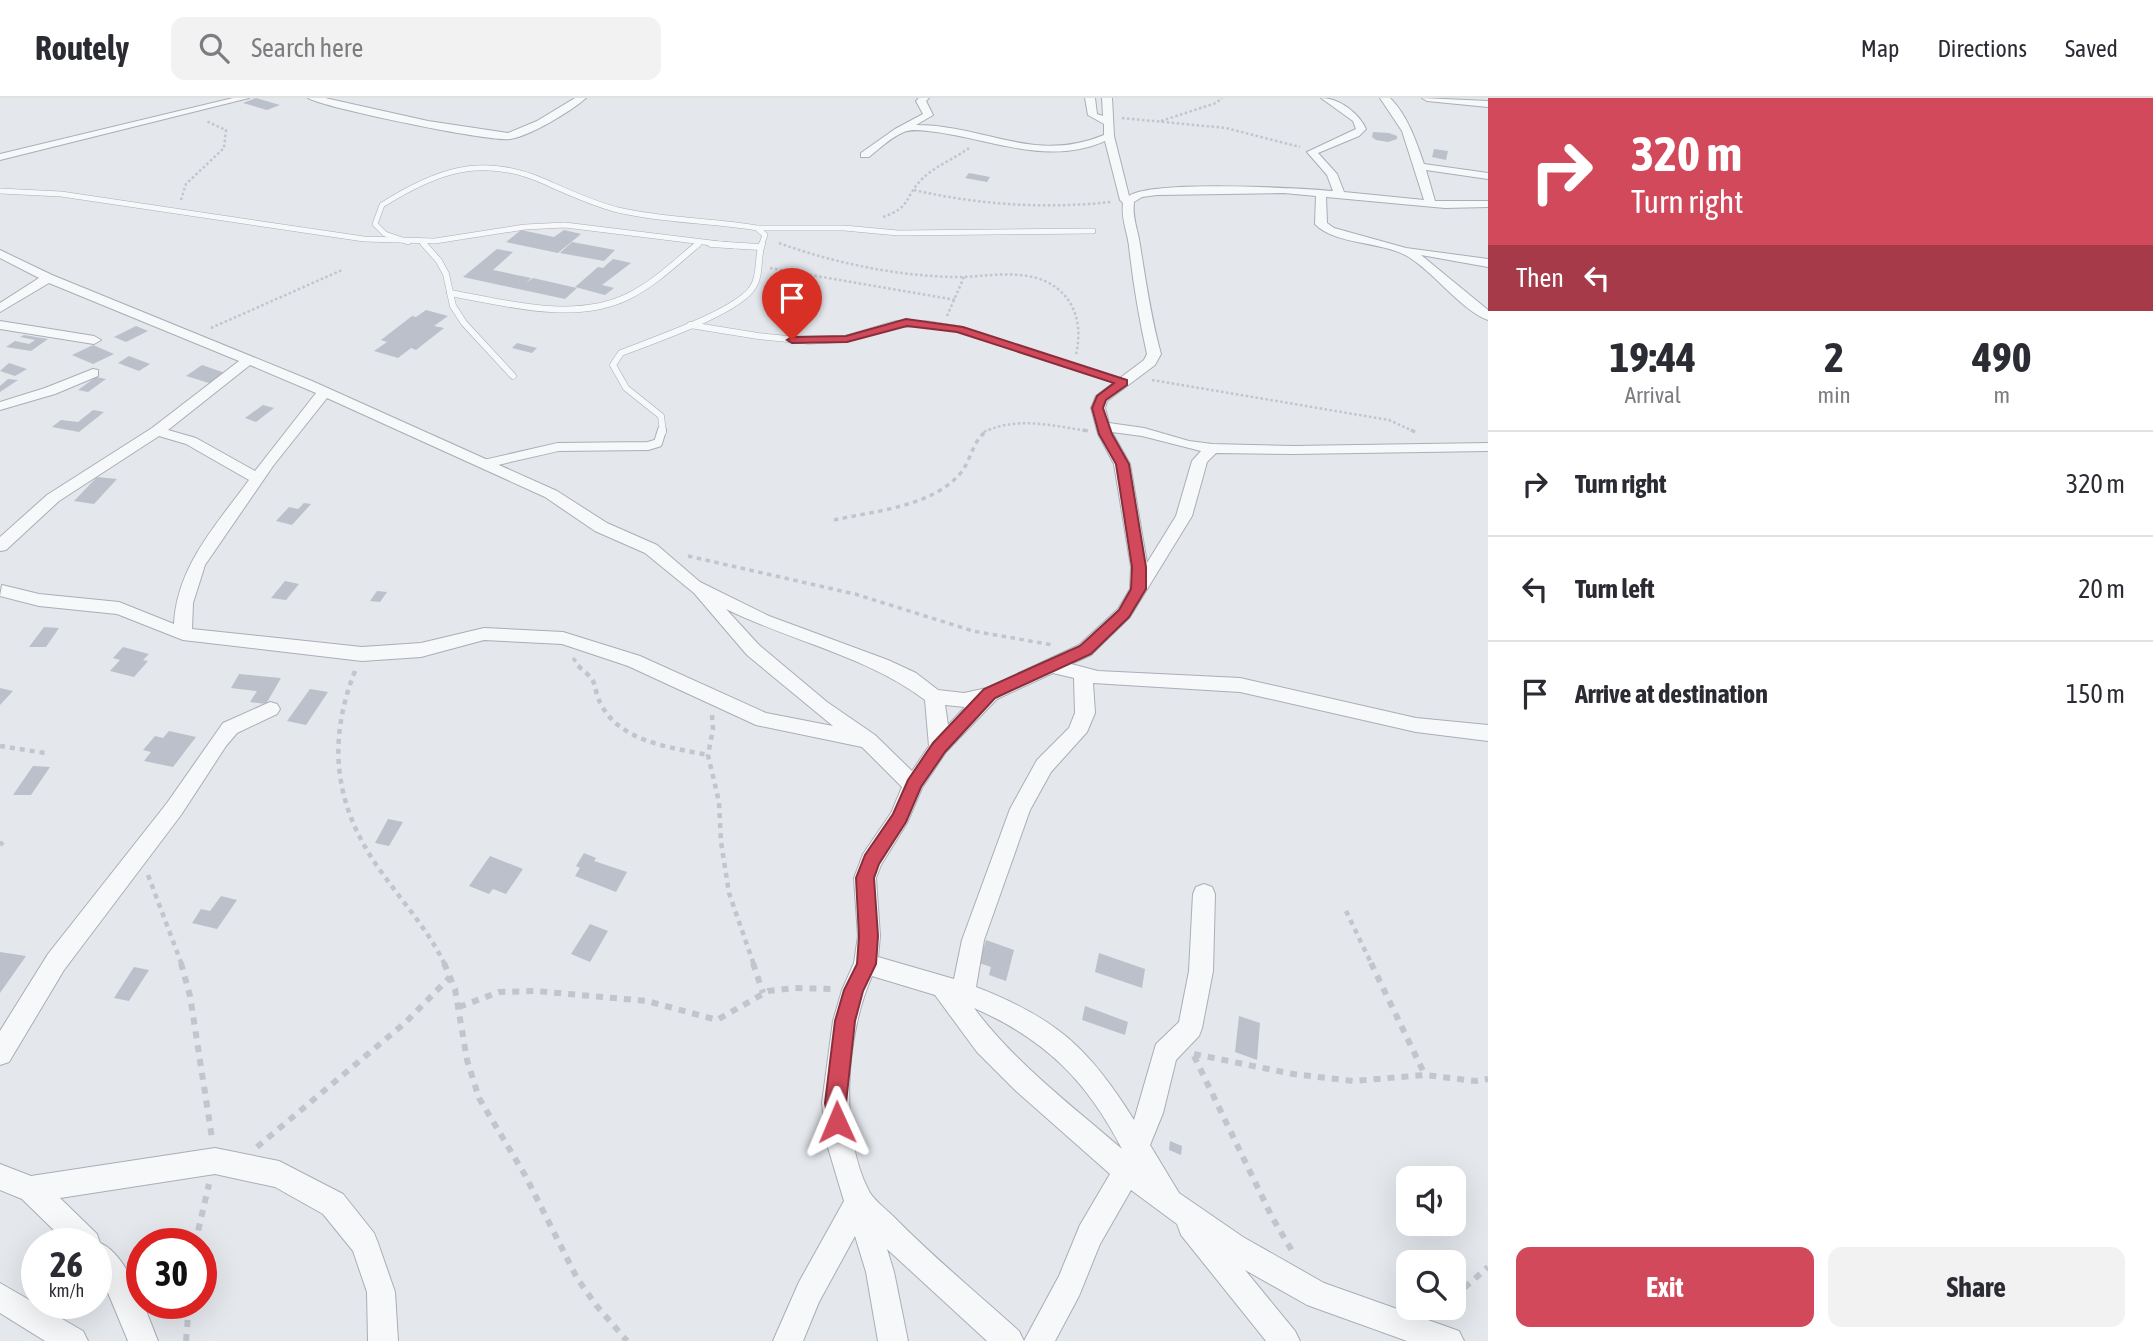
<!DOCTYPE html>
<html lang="en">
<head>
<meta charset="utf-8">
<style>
  :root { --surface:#fff; --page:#f2f2f3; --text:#2b2b33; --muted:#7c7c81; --line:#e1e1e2; --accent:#d1495b }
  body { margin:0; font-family:"Asap Condensed",sans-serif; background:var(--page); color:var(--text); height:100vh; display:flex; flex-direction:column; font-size:26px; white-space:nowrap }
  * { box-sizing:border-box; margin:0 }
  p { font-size:23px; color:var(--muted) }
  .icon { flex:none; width:38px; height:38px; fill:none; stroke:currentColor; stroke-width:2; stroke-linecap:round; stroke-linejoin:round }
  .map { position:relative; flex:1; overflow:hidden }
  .details { display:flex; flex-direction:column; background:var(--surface); width:665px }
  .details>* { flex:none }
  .banner { background:#d1495b; color:#fff; overflow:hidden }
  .buttons { position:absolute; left:1396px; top:1068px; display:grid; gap:14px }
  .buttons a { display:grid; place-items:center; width:70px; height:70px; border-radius:14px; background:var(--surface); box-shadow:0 7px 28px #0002; font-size:35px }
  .speed { position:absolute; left:21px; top:1130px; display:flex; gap:14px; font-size:35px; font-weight:700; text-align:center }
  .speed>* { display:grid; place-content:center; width:91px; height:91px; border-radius:50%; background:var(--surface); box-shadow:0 7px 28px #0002; line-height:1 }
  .speed small { font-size:18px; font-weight:400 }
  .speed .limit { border:10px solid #d22; background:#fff; color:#111 }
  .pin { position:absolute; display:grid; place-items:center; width:60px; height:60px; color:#fff; margin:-72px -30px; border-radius:50% 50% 50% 0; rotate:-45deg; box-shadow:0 0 7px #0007 }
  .pin .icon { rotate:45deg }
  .me { position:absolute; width:77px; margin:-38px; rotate:359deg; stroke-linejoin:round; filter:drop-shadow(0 0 5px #0008) }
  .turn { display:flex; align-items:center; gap:24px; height:147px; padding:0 28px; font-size:32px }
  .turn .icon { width:91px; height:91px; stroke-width:2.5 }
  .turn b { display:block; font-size:49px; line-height:60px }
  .then { display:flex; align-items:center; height:66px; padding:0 28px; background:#0003; gap:14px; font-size:26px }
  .eta { display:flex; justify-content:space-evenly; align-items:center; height:119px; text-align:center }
  .eta b { font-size:42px; font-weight:700; line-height:49px }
  .primary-button { display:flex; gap:14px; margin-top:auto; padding:14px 28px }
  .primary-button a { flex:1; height:80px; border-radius:14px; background:var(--accent); color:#fff; font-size:28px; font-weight:700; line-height:80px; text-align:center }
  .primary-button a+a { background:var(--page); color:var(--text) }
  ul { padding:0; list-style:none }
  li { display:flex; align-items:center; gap:21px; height:105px; padding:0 28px; border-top:2px solid var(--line) }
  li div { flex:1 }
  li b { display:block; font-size:26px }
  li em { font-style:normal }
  header { display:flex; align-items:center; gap:42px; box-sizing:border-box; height:98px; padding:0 35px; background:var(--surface); border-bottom:2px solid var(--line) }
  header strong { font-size:33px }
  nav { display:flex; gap:38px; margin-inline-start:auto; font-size:24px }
  .search { width:490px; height:63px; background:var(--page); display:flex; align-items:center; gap:18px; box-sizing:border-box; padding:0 24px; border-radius:14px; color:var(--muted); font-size:26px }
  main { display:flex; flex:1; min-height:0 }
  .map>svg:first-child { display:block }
</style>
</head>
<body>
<header>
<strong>Routely</strong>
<div class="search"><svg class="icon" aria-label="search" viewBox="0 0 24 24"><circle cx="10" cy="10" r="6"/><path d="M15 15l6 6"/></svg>Search here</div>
<nav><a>Map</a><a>Directions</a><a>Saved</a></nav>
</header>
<main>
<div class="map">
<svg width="1488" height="1243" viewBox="0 0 1488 1243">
  <rect width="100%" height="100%" fill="#e4e7ec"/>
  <!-- building -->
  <g fill="#bbc0ca">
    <polygon points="256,0 280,7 267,12 243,5"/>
    <polygon points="1373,34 1389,35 1397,38 1397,41 1388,44 1376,42 1372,39"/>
    <polygon points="1434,51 1448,53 1446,62 1432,59"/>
    <polygon points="969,75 990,79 987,84 965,80"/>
    <polygon points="521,132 554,139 564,132 581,136 558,155 506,144"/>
    <polygon points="572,144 615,152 604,163 560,155"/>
    <polygon points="497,151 513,154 493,172 531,180 526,185 533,180 577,190 565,201 463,179"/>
    <polygon points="613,161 631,165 602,187 614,190 605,197 575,189 598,169 603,170"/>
    <polygon points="426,212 448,218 434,228 444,230 416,252 411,250 398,260 374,253 387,244 381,242 412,218 416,219"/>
    <polygon points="136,228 148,233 126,244 114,239"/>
    <polygon points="24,237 48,241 31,253 6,249 15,243 29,246 35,242 20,239"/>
    <polygon points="517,245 537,250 532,255 512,250"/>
    <polygon points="93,247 114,256 93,266 72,257"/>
    <polygon points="129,258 150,266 139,273 118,265"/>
    <polygon points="9,265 27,271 15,278 0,273"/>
    <polygon points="202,267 225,275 209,285 186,278"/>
    <polygon points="96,279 106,281 88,294 78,292"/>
    <polygon points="8,281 18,282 0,294 0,288"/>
    <polygon points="263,307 274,310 256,324 245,320"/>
    <polygon points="93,312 104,314 79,334 52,329 61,322 78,324"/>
    <polygon points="97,379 117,381 94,406 74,403"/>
    <polygon points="304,405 311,406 292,427 276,423 289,409 298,411"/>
    <polygon points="285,483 299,486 286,502 271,500"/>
    <polygon points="377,493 387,494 380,504 370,503"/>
    <polygon points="44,529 59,530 46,549 29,549"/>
    <polygon points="123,549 149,556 143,562 148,563 134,579 110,573 120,562 113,560"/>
    <polygon points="239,576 281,580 266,606 250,604 257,593 231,590"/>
    <polygon points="0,590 13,593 0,607"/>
    <polygon points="310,591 328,594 306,627 287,623"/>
    <polygon points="169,633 196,639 173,669 144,663 151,654 143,652 155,638 163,640"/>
    <polygon points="33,668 50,669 31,697 13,697"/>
    <polygon points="388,721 403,724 389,748 375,745"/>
    <polygon points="584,755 596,760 594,763 627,774 616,794 575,778 580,770 576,768"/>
    <polygon points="490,758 523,771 506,796 493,791 489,796 469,788"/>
    <polygon points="221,798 237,802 217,831 192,825 201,811 210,813"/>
    <polygon points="590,826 608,833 590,864 571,856"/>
    <polygon points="986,842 1014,852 1006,883 989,877 991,869 979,865"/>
    <polygon points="0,854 26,858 0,895"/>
    <polygon points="1099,855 1145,871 1142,890 1095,874"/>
    <polygon points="134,869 149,872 129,903 114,900"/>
    <polygon points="1085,908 1128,924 1125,937 1082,922"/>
    <polygon points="1239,918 1260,925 1257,962 1235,954"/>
    <polygon points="1170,1043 1182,1048 1181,1057 1169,1052"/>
  </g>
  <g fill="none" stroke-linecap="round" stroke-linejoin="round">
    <defs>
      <g id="lane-far2">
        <polyline points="0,93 61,96 364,141 435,143 525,129 565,127 736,148"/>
        <polyline points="758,130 844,130 898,135 1093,133"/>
        <path d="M408,144L385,136L375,126L382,107C436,73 481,56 543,83C568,94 591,105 618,112C664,123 711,122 757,130L765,137L761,148"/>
        <polyline points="422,144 425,148"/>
        <polyline points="696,148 699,145"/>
      </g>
      <g id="lane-far1">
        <polyline points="424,146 439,163 446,176 453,208 464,225 513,278"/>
        <polyline points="711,146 759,149"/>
        <path d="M450,195C506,205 575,225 629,198C655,185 675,165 698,146"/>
        <polyline points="690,227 758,238 809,243 844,241 894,226 927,226 959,231 1123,285"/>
        <path d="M663,334L661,318L626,290L613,267L621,255C651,243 738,214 753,189C761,177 757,160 762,146"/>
      </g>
      <polyline id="lane" points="484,366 558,349 648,348 658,345 662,332"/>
      <g id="street">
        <polygon points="233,0 249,0 0,62 0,56"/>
        <path d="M308,0H325L428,23L508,35L537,23L575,0H586C570,14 530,38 510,41C489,44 325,10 308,0Z"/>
        <path d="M919,0H929L926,3L933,17L916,27C985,27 1034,66 1104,37V26L1088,17L1085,0H1095L1097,16L1103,18L1102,0H1112L1114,38L1129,98C1152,82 1300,90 1333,93L1327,77L1307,54L1356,31L1353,23L1321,0C1339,0 1359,15 1366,31L1359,38L1318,55L1337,76L1344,94L1424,102L1402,33L1380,0H1390C1408,18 1416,43 1424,66L1488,75V81L1426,72L1435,103H1488V109L1445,110L1326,99L1327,125L1334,130L1406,150L1488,161V169L1421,157L1488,212V222C1462,213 1432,172 1407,158C1381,143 1335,147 1315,126L1316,98L1284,95L1157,97L1142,99L1134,104C1132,121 1138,131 1140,147C1146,184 1151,220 1161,256L1155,267L1107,303L1105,310L1109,325L1144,330L1189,343L1212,346L1294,348L1488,345V353L1294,356L1216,355L1207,364L1192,418L1130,519L1091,557L1071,566L1098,573L1240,580L1416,620L1488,627V643L1416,634L1240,594L1093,585L1095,615L1087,634L1051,674L1030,712L984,842L976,889C1056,920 1089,950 1134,1022L1156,946L1179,924L1189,873L1193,796L1196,789L1204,786L1212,789L1215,796L1213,873L1202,930L1199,938L1176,962L1163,1015L1150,1047L1179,1095L1243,1139L1324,1185L1459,1233L1464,1243H1407L1307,1207L1245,1172L1295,1233L1300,1243H1266L1181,1137L1177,1126L1131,1092L1100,1146L1079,1198L1055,1243H1024L1059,1178L1080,1127L1110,1076L1016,993L977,954L935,897L872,878C846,936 839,1034 868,1091C872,1101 885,1110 893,1118C933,1159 977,1195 1019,1233L1024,1243H987L887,1151L894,1174L908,1243H878L866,1174L855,1138L819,1204L803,1243H773L799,1184L844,1103L826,1043L822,1005L833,923L842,892L854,865L858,838L854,780L863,756L891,715L902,689L862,649L756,627L628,568L562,546L484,542L421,559L362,563L183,542L117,516L39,508L0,498L2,487L39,496L119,504L174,526C177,468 217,426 249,382L186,346L159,338L59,403L6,452L0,453V439L47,397L152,330L239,263L49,185L0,214V205L39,180L0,160V152L52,177L312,283L557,393L607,425L657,447L700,484L769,518L888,562L916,575L938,592L964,595L987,590L1079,547L1118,511L1130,491L1131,469L1114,366L1098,336L1091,310L1096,298L1144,262L1147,256C1139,220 1133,185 1129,148C1127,132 1121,121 1123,105L1120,102L1105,43C1048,68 994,42 936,34C926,33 913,30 904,34C891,39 879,51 869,59H861V55L895,31L923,16L916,3ZM250,267L316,295L255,373L196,340L168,332ZM327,300L545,399L595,433L645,455L694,495L747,557L833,628L766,615L640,558L563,534L484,530L421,545L362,549L192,531L193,505L205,467L273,368ZM1112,334L1142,338L1201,353L1192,363L1176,418L1147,465L1130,366ZM726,511C791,543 867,558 925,602L929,648L912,673L875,637L827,604L759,547ZM1053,575L1074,580L1075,615L1069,630L1037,662L1010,711L962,842L954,881L878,859L880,838L876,780L881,767L907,725L922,690L946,654L997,601ZM945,607L965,609L948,627ZM974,910C1045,941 1087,983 1122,1051C1071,1007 1015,965 974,910Z"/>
        <polygon points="1422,0 1488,3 1488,9 1427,3"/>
        <polygon points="0,223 94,238 101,242 94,246 0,231"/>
        <polygon points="93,271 98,272 98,278 55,296 0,312 0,304 45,290"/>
        <polygon points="270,604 277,606 280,611 277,616 237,635 226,648 181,717 64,872 9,964 0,967 0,933 48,856 167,705 223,625"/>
        <path d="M215,1050L279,1063L343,1096L374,1135L378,1145L395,1194L398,1243H368L367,1194L353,1153L323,1116L275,1089L215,1076L60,1100L97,1136L100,1145C128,1156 147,1216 158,1243H128L106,1190L96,1179V1146H68L22,1101L0,1092V1066L31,1078Z"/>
        <polygon points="0,1185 83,1233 88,1243 45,1243 0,1215"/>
      </g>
    </defs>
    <!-- lane-far2 casing -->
    <use href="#lane-far2" stroke="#a9aeb7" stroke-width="6"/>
    <!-- lane-far1 casing -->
    <use href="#lane-far1" stroke="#a9aeb7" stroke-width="7"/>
    <!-- lane casing -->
    <use href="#lane" stroke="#a9aeb7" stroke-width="10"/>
    <!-- street casing -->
    <use href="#street" stroke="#a9aeb7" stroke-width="2"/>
    <!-- path-far3 -->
    <g stroke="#c2c5cb" stroke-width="2.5" stroke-dasharray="2.5 2.5" stroke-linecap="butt">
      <polyline points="1122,20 1226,30 1300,49"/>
      <polyline points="1161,23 1216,5 1222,0"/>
      <path d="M914,92C980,107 1044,111 1111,104"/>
      <polyline points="181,102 186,86 224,50 226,32 206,23"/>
      <path d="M883,119C912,109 904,99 922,81C935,68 954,61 969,50"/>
      <path d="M779,145C834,165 893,177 951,179C982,180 1018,170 1047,184C1075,198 1083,227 1076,256"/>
      <polyline points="770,170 956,202"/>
      <polyline points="947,218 964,179"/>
      <polyline points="211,230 342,172"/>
      <polyline points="1152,282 1389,322 1415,334"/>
      <path d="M984,334C1017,318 1054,328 1088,333"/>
    </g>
    <!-- path-far2 -->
    <g stroke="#c2c5cb" stroke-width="3.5" stroke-dasharray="4.5 4.5" stroke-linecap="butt">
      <polyline points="1083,332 1088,333"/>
      <polyline points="1411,332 1417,335"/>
      <path d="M834,422C874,413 930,409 959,377C972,363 971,343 988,332"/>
      <polyline points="688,458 855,496 973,533 1053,547"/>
      <polyline points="573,560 580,569"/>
    </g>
    <!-- path-far1 -->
    <g stroke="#c2c5cb" stroke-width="4.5" stroke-dasharray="5 5" stroke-linecap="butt">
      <path d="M578,568C603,588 590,587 602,608C621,644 673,650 708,657"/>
      <path d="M355,573C325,649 336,714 385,779C406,808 430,835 445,867"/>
      <polyline points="712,617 713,631 708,657 719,704 721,744 729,795 754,867"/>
      <polyline points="0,648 45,655"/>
      <polyline points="0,747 3,744"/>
      <polyline points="148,777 182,867"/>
      <polyline points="1346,813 1372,867"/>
    </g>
    <!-- path -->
    <g stroke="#c2c5cb" stroke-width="6" stroke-dasharray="7 7" stroke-linecap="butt">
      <polyline points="181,865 190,898 212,1040"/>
      <polyline points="444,865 455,891 467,962 479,1000 525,1077 577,1180 596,1207 627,1243"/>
      <polyline points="753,865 763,895"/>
      <polyline points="1371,865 1425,977"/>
      <polyline points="459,909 499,894 536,893 647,903 717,922 768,893 795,890 832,891"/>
      <polyline points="1194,956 1293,976 1353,983 1425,977 1475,983 1488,981"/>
      <polyline points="1194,958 1272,1119 1292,1153"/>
      <polyline points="257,1049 406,924 450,879"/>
      <polyline points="195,1146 209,1086"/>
      <polyline points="1454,1199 1488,1169"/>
      <polyline points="186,1243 189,1206"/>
    </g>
    <!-- lane-far2 -->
    <use href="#lane-far2" stroke="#f7f8fa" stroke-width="5"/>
    <!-- lane-far1 -->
    <use href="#lane-far1" stroke="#f7f8fa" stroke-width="6"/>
    <!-- lane -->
    <use href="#lane" stroke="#f7f8fa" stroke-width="8"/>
    <!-- street -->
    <use href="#street" fill="#f7f8fa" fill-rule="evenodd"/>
  </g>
  <!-- route -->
  <polygon fill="#d1495b" stroke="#882f3b" stroke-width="2" points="906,221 963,229 1127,282 1127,287 1106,302 1103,310 1112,336 1129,366 1146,469 1146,491 1129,519 1091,556 995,600 945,654 921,689 906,724 879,766 874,780 878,838 876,866 863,893 855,923 846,1005 848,1024 845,1032 837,1035 830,1032 825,1005 835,923 844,892 857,866 859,838 856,780 865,757 893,716 908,682 933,645 984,591 1080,548 1119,512 1131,491 1132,469 1116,366 1099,336 1092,310 1097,298 1114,285 957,234 907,228 847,244 792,245 787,242 792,239 846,238"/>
</svg>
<div class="buttons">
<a><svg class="icon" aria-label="sound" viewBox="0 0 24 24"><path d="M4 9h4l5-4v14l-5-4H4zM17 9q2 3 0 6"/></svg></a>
<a><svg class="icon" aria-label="search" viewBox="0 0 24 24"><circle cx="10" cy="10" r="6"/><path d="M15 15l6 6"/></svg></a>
</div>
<div class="speed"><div>26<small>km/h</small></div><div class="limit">30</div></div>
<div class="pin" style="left:792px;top:242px;background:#d93025"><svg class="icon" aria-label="arrive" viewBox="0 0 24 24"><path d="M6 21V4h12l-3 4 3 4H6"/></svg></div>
<svg class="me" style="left:837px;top:1024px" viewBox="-20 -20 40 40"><path d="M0-17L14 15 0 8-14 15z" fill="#d1495b" stroke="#fff" stroke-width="4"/></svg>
</div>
<section class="details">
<div class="banner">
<div class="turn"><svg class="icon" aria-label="right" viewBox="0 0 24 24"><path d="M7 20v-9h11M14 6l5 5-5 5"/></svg><div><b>320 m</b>Turn right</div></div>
<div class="then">Then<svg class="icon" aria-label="left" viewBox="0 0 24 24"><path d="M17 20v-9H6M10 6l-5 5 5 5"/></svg></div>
</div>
<div class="eta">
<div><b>19:44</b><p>Arrival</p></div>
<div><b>2</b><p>min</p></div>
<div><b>490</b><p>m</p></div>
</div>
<ul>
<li><svg class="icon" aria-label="right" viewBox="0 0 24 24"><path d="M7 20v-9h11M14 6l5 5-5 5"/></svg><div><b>Turn right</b></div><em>320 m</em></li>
<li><svg class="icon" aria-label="left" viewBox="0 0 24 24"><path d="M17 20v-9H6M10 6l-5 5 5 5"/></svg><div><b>Turn left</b></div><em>20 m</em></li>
<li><svg class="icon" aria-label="arrive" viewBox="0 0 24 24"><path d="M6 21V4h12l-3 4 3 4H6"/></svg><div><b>Arrive at destination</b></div><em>150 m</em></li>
</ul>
<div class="primary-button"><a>Exit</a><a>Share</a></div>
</section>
</main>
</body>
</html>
